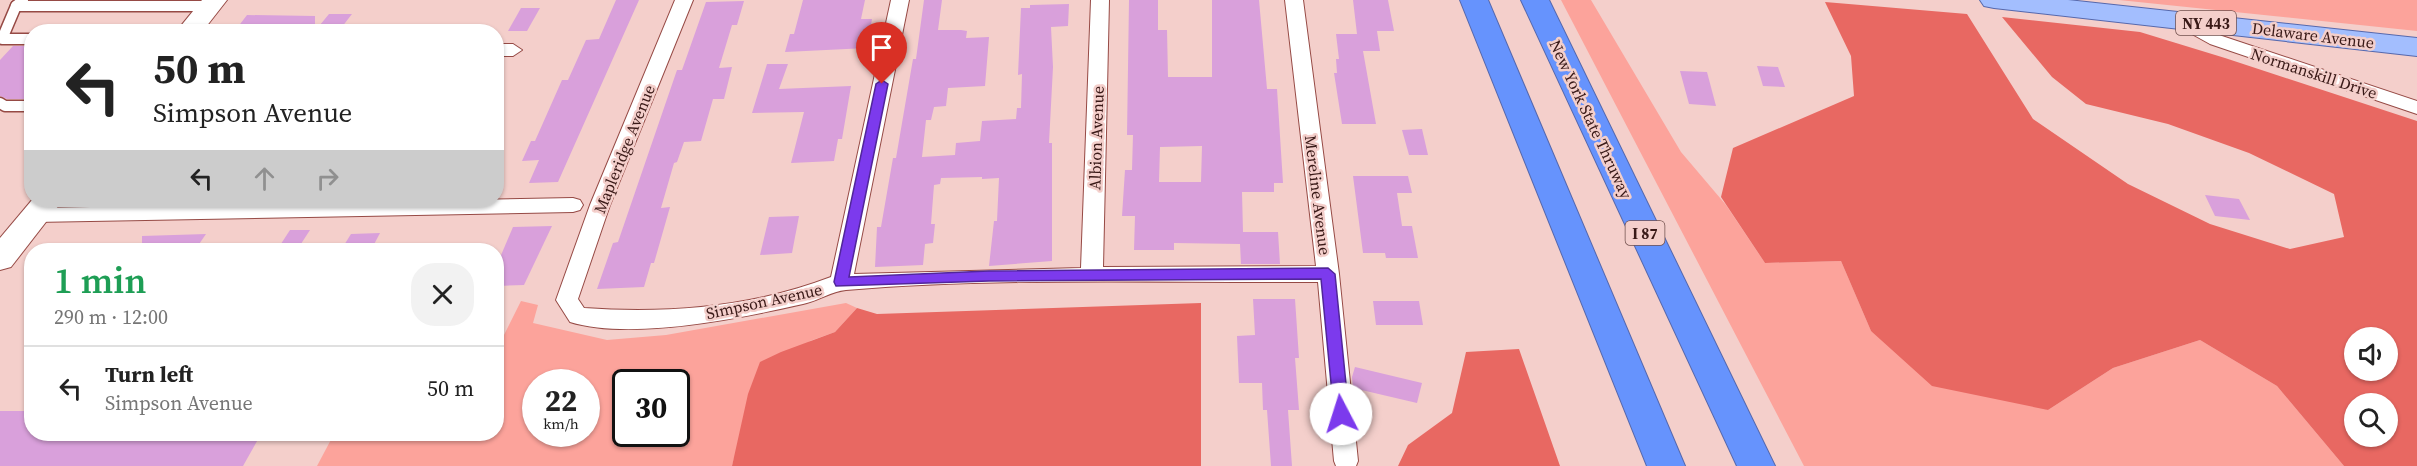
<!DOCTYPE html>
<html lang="en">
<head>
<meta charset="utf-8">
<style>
  :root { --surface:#fff; --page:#f2f2f2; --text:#222; --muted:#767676; --line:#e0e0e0 }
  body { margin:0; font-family:"Source Serif 4",serif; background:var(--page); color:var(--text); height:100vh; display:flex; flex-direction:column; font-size:22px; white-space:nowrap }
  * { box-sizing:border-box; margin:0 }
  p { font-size:20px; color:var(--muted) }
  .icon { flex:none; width:33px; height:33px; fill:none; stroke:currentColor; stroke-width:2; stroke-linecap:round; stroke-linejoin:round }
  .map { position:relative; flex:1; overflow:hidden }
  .panel { position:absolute; left:24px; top:243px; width:480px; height:198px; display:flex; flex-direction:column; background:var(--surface); border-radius:24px; box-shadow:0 2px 4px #0004 }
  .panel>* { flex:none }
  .top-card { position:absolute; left:24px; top:24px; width:480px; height:183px; border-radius:24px; box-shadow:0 2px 4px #0004; background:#fff; color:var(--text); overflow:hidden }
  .tools { position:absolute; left:2344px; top:327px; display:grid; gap:12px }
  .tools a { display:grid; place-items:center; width:54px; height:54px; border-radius:50%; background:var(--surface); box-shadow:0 2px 4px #0004; font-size:30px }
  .speed { position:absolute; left:522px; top:369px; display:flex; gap:12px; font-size:30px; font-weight:700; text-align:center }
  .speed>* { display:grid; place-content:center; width:78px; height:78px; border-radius:50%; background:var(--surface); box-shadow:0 2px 4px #0004; line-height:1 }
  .speed small { font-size:15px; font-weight:400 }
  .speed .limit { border:3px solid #111; border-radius:9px; background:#fff; color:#111 }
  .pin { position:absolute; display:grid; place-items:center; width:51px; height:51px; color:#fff; margin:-62px -26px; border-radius:50% 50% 50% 0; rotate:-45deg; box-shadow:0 0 6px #0007 }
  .pin .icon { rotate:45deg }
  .me { position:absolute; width:66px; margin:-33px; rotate:355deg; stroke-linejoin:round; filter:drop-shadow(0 0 4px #0008) }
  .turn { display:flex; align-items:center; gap:21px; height:126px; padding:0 30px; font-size:27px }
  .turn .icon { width:78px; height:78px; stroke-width:2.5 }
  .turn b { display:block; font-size:42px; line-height:51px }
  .lanes { display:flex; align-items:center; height:57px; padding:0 30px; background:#0003; justify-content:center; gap:30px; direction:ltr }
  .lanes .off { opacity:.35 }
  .round { display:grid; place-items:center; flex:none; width:63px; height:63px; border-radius:24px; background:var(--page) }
  .headline { display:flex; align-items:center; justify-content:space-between; height:102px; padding:0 30px }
  h1 { font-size:36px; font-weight:600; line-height:45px; color:#1e9e55 }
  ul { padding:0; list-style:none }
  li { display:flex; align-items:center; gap:18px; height:84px; padding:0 30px; border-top:2px solid var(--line) }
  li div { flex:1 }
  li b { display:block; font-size:22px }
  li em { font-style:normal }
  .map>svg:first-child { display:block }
</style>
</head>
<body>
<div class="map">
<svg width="2417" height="466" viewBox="0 0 2417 466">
  <rect width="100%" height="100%" fill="#f4cfcb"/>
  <!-- green -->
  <g fill="#fca39b" fill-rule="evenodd">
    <polygon points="1561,0 1591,0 1681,152 1726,205 1765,263 1841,261 1871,331 2048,410 2113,368 2200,340 2277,386 2344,466 1804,466"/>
    <polygon points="2119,0 2417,0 2417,31"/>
    <path d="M521,301L538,305L533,323L607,340L666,335L846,303L857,308L835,332L810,341L734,458L732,466H317L334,434H496L497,349ZM536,382H586V434H536ZM626,382H676V434H626Z"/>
  </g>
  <!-- forest -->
  <g fill="#e86862" fill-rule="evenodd">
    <path d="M1825,2L1967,14L2033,119L2128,184L2210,224L2290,249L2344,237L2334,194L2249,153L2168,124L2086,104L2052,77L2002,17L2140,32L2225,58L2417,121V466H2344L2277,386L2200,340L2113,368L2048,410L1932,386L1871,331L1841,261L1765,263L1721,197L1733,148L1854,96L1851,56ZM2355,338H2388V370H2355ZM2355,404H2388V436H2355Z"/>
    <polygon points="1201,303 1201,466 732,466 748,394 760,362 781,352 835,332 857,308 877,314"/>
    <polygon points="1519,349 1560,466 1398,466 1408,445 1452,413 1466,352"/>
  </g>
  <!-- building -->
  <g fill="#d9a0db" fill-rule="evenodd">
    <polygon points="616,0 639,0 558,182 529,183 539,160 522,161 531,141 535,141 562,80 568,80 586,40 599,39"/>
    <polygon points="803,0 865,0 861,19 872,19 867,48 785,52 790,34 794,34"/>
    <polygon points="924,0 942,0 938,30 961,30 967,31 966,38 989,37 985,86 948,88 946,106 934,107 931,120 926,120 922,157 955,155 956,143 980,141 982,121 1016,119 1017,108 1021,108 1022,74 1018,75 1021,8 1030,8 1030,5 1069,4 1068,26 1051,27 1053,67 1049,143 1052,143 1052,261 989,266 994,221 997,221 999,178 982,179 982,177 941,178 940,184 934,185 931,224 935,224 933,243 925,244 923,265 875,267 877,227 881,227 893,158 896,158 913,59 916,59"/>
    <path d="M1129,0H1158V30H1167L1168,77H1212V0H1259L1267,89H1277L1283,183H1274V192H1242L1243,232H1278L1280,264H1241L1240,244L1174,243V250H1134L1135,216H1122L1125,170H1132L1133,135H1127ZM1202,146L1201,182H1159L1160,147Z"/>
    <polygon points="1353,0 1388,0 1394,31 1377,31 1380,51 1363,51 1376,124 1342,124 1334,73 1337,73 1336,59 1339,59 1336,34 1357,34"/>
    <polygon points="744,1 737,25 732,25 719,68 732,67 724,99 713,99 701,141 684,142 677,162 674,163 661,208 670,207 654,263 651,263 644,287 597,289 613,243 618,242 677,70 682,70 706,2"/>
    <polygon points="521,8 540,8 527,31 508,31"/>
    <polygon points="329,14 352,14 338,32 234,32 247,15 315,16 315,31"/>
    <polygon points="13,46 32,46 32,99 7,99 0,96 0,60"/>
    <polygon points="767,64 788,64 779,89 851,86 842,139 838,139 834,161 791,163 804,112 752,113"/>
    <polygon points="1757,66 1778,67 1785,87 1763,86"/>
    <polygon points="1680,71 1707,72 1716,106 1689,104"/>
    <polygon points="1422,129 1428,155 1409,155 1402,130"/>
    <polygon points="1353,176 1408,176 1412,193 1397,193 1402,226 1412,226 1418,258 1386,258 1385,253 1363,253"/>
    <polygon points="2205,195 2239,199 2250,220 2215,216"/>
    <polygon points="799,216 792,253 760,255 769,217"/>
    <polygon points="552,226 524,285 496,286 496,267 513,227"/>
    <polygon points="290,230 310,230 297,250 277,250"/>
    <polygon points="380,233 371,250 341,250 351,234"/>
    <polygon points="206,234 195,250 142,250 142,236"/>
    <polygon points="1253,299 1295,299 1299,358 1295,358 1299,410 1288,410 1292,466 1271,466 1267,410 1263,410 1262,383 1239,383 1237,336 1255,335"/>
    <polygon points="1373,301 1419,301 1423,325 1376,325"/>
    <polygon points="1355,367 1422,383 1417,403 1353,388 1352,377"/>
    <polygon points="0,411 32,411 32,434 261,434 243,466 0,466"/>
  </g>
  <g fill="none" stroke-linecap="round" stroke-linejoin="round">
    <defs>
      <g id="lane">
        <polyline points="23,0 16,6 210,6"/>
        <polyline points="16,6 2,39 32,39"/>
        <polyline points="0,103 5,106 32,106"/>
      </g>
      <g id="street">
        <path d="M675,0H693L610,205L578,299L584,308C667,314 753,307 831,277L891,0H909L854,274L1081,268L1091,0H1109L1103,267L1316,266L1285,0H1303L1339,274L1358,461L1356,466H1336L1334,461L1318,282C1162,283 1002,277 846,290C832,291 818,301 803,304C742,318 631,341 570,322L556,300L590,205Z"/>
        <polygon points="2180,15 2222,36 2417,101 2417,114 2210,44 2174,24 2171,20"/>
        <polygon points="496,44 513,44 522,50 513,56 496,56"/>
        <polygon points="573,198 580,200 583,205 580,210 573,212 35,222 28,220 25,215 28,210 35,208"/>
      </g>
      <g id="secondary">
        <polygon points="202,0 227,0 202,32 176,32"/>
        <polygon points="32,200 63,200 11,267 0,270 0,238"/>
      </g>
      <polygon id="primary" points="1980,0 2068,0 2417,38 2417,56 1994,8 1984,6"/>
      <g id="highway">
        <polygon points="1460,0 1488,0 1685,466 1647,466"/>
        <polygon points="1521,0 1549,0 1775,466 1737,466"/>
      </g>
    </defs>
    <!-- lane casing -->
    <use href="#lane" stroke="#964a45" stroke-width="13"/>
    <!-- street casing -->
    <use href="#street" stroke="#964a45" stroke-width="2"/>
    <!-- secondary casing -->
    <use href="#secondary" stroke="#964a45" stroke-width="2"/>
    <!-- primary casing -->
    <use href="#primary" stroke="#5668ac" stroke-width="2"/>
    <!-- highway casing -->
    <use href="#highway" stroke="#5668ac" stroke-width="2"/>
    <!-- lane -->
    <use href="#lane" stroke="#fff" stroke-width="10"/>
    <!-- street -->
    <use href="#street" fill="#fff" fill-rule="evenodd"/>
    <!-- secondary -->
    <use href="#secondary" fill="#fff" fill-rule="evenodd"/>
    <!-- primary -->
    <use href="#primary" fill="#a3befe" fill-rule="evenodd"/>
    <!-- highway -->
    <use href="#highway" fill="#6693fd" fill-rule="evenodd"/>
  </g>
  <!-- route -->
  <polygon fill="#7c3aed" stroke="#51269a" stroke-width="1.5" points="882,80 888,84 849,277 989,271 1328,268 1335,274 1349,414 1347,419 1336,419 1334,414 1321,279 989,281 836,286 834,282 876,84"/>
  <g text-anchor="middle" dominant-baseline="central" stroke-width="5" stroke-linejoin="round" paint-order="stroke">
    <!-- shield labels -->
    <g fill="#f4cfcb" stroke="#71504d" stroke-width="1.5">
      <rect x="2176" y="11" width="60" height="24" rx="4.5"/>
      <rect x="1625.5" y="221" width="39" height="24" rx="4.5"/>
    </g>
    <g font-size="15" font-weight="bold" fill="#391917">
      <text x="2206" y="23">NY 443</text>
      <text x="1645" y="233">I 87</text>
    </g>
    <!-- street labels -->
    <g font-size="16" fill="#391917" stroke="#f4cfcb">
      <text transform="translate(2313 35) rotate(7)">Delaware Avenue</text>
      <text transform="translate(2314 73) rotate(18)">Normanskill Drive</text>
      <text transform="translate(1591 119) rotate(65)">New York State Thruway</text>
      <text transform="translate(1096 138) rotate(-88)">Albion Avenue</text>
      <text transform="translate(624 149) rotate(-68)">Mapleridge Avenue</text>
      <text transform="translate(1318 195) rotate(83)">Mereline Avenue</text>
      <text transform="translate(764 301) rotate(-12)">Simpson Avenue</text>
    </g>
  </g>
</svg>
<div class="tools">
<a><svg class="icon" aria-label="sound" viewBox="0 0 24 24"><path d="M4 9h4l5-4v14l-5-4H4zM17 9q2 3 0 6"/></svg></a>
<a><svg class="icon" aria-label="search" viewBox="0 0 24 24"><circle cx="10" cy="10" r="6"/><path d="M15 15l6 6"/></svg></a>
</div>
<div class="speed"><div>22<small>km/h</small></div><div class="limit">30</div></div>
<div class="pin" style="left:882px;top:84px;background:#d93025"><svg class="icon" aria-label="arrive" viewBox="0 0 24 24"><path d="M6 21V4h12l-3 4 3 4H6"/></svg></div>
<svg class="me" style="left:1341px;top:414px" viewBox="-20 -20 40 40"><circle r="19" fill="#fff"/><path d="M0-13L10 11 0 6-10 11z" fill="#7c3aed"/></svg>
<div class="top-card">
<div class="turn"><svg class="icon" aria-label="left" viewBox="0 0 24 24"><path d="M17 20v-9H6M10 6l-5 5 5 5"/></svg><div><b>50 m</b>Simpson Avenue</div></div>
<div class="lanes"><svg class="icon" aria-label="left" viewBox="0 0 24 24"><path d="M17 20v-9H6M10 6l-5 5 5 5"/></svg><svg class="icon off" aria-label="ahead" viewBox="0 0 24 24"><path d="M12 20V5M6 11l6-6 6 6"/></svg><svg class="icon off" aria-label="right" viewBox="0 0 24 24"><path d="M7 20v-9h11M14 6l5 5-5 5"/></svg></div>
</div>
<section class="panel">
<div class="headline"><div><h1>1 min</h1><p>290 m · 12:00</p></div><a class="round"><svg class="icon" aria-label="close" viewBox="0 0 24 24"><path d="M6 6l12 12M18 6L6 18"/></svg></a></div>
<ul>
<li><svg class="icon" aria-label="left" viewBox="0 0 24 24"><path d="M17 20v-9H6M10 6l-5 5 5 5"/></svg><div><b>Turn left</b><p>Simpson Avenue</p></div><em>50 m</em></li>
</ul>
</section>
</div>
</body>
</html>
